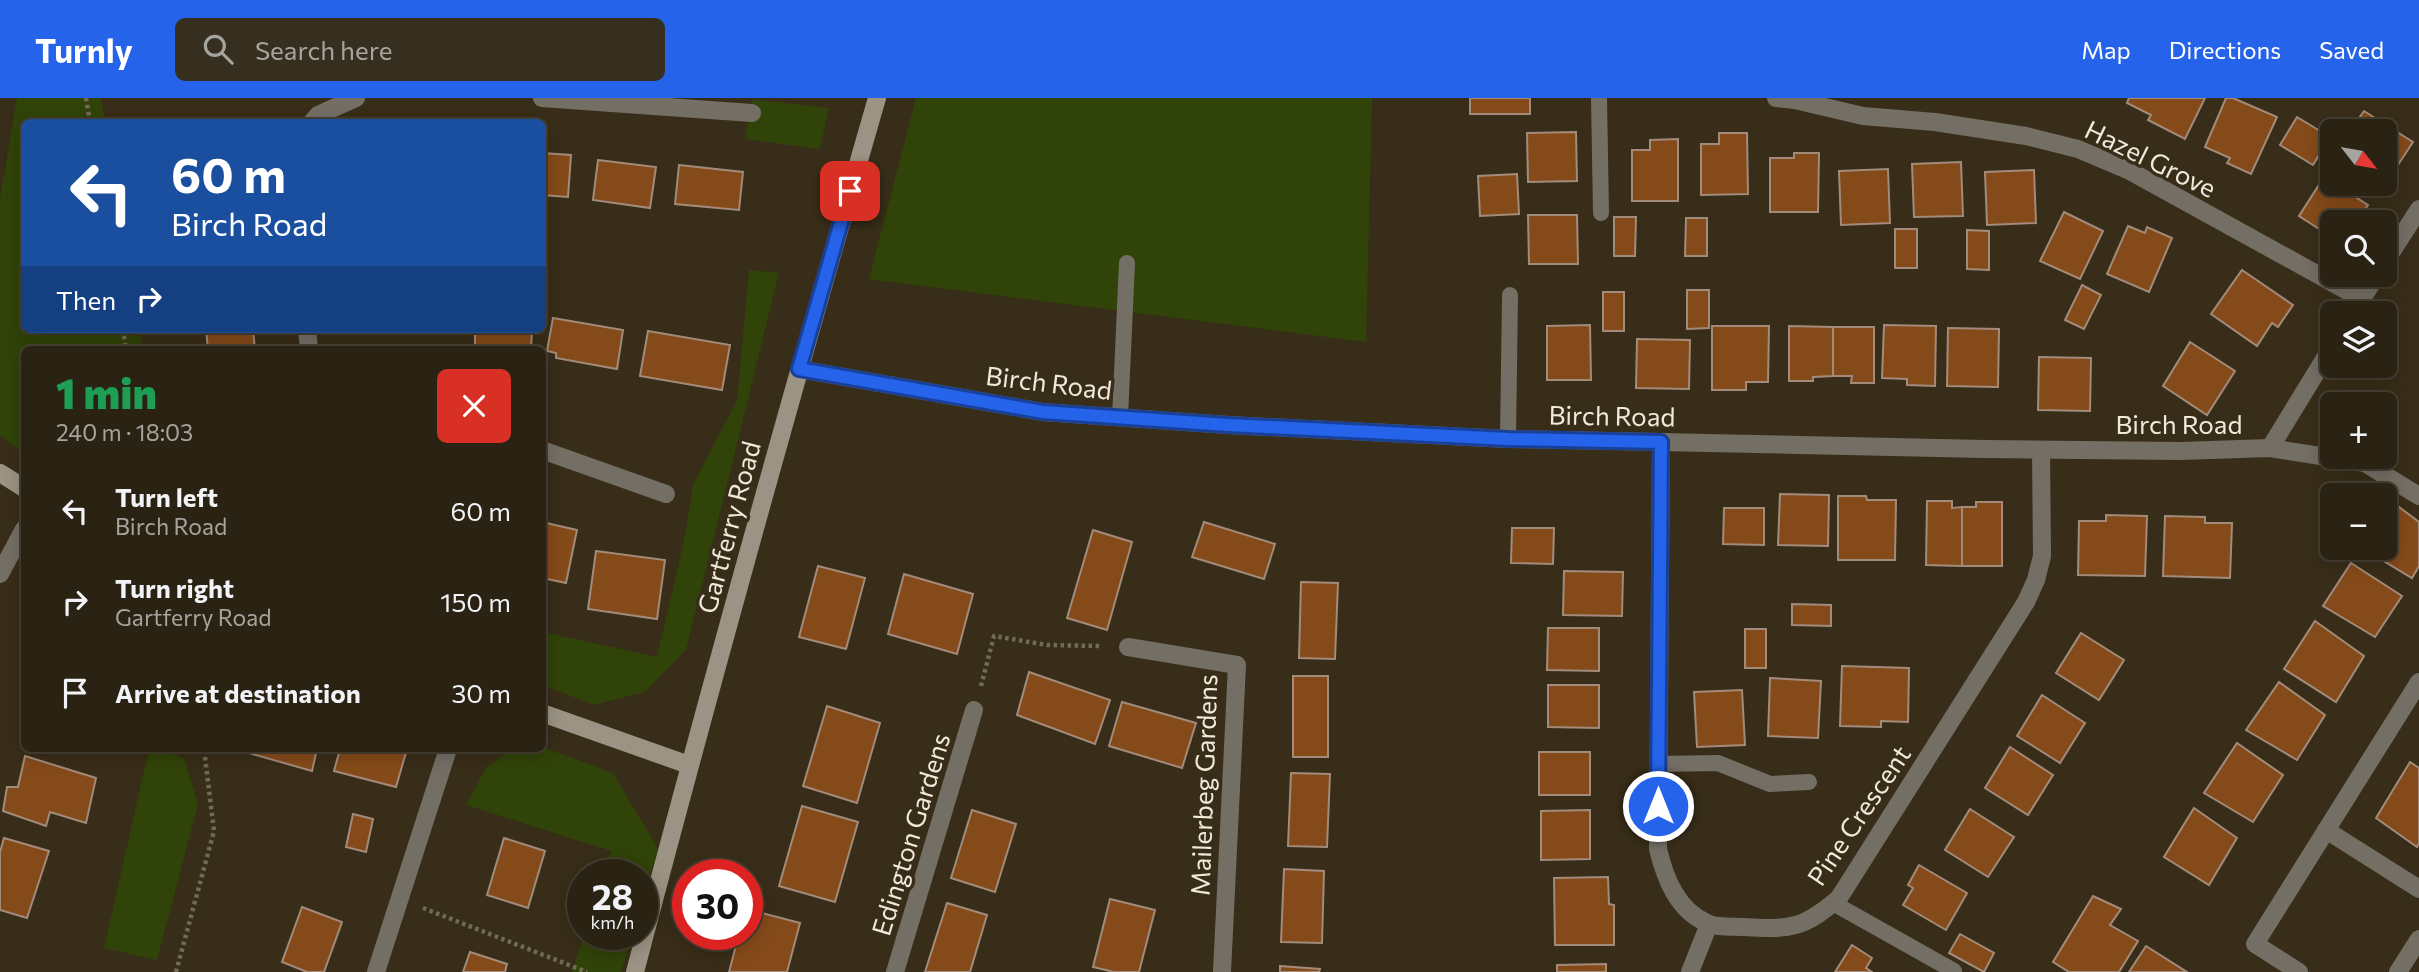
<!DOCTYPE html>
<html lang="en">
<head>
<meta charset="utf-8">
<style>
  :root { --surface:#2a2212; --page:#362f20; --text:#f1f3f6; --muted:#a5a49f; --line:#463f32; --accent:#2563eb }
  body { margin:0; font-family:Commissioner,sans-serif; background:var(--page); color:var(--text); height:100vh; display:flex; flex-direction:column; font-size:26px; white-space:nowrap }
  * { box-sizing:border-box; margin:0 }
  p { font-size:23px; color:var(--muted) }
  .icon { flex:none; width:38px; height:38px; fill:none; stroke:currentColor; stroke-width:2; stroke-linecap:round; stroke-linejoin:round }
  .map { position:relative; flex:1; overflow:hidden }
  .panel { position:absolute; left:21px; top:248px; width:525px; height:406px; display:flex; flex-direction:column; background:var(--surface); border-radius:10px; box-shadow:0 4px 18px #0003,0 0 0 2px var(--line) }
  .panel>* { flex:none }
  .banner { position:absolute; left:21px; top:21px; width:525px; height:214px; border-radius:10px; box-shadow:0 4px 18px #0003,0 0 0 2px var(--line); background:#1a4fa0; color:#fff; overflow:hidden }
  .needle { width:46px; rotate:121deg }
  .fabs { position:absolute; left:2320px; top:21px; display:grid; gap:14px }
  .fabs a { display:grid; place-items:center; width:77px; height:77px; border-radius:10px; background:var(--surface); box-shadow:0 4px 18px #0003,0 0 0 2px var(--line); font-size:35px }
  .speed { position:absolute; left:567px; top:761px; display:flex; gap:14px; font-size:35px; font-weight:700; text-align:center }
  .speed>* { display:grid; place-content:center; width:91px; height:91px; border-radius:50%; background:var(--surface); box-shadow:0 4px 18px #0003,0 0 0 2px var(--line); line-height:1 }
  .speed small { font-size:18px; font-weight:400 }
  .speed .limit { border:10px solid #d22; background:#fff; color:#111 }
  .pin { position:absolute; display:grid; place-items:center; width:60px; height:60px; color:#fff; margin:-30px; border-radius:14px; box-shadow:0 4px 10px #0006 }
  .me { position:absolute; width:77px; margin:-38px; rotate:0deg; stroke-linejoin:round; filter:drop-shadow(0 0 5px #0008) }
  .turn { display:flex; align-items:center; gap:24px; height:147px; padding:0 35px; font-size:32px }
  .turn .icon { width:91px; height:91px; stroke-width:2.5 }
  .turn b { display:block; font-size:49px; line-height:60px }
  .then { display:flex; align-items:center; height:66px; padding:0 35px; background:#0003; gap:14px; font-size:26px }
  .round { display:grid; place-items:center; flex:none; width:74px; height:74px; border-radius:10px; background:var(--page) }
  .head { display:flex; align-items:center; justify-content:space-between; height:119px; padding:0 35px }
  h1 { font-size:42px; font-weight:800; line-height:52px; color:#1e9e55 }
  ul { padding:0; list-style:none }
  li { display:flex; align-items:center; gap:21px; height:91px; padding:0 35px }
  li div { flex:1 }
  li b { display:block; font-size:26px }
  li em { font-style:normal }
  header { display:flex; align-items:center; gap:42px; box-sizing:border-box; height:98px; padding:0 35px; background:var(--accent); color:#fff }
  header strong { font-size:33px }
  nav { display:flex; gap:38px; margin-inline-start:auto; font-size:24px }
  .search { width:490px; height:63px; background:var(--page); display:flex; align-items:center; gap:18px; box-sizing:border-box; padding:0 24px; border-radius:10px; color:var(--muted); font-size:26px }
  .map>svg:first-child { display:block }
</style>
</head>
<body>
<header>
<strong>Turnly</strong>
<div class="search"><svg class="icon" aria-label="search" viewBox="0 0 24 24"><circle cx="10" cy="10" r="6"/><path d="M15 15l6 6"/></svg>Search here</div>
<nav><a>Map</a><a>Directions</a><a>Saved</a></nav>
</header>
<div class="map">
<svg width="2419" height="874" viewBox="0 0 2419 874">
  <rect width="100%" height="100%" fill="#382d18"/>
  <!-- green -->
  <g fill="#304308">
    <polygon points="17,0 101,0 105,24 24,24 24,231 139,231 142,252 24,252 24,356 0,337 0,101"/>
    <polygon points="916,0 1372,0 1366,244 869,181"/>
    <polygon points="752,1 829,10 820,51 745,41"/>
    <polygon points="749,172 779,175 686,552 645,594 594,607 543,587 543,534 657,559 685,438 693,387 737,302"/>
    <polygon points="543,649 613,675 658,751 642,804 642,777 603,777 611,753 466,707 486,670 511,651 542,651"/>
    <polygon points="149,651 159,651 184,660 198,706 157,862 104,850"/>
    <polygon points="584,837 632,837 621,874 572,874"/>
  </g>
  <!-- building -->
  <g fill="#854a19" stroke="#a28b7b" stroke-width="2">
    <rect x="1470" y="0" width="60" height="16"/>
    <polygon points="2129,0 2205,0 2185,41 2148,22 2151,17 2127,5"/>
    <polygon points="2226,0 2233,0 2277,19 2251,76 2227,65 2230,60 2205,49"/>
    <polygon points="2364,13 2413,44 2398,67 2393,64 2385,76 2385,33 2350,33"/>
    <polygon points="2297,19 2330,39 2313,67 2280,47"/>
    <polygon points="1576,34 1577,83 1528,84 1527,35"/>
    <polygon points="1719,35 1747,35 1748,96 1701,97 1701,46 1719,46"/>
    <polygon points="1678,41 1678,103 1632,103 1632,52 1650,52 1650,42"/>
    <polygon points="542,55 571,57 568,99 542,97"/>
    <polygon points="1794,55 1819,55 1818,114 1770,114 1770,60 1794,60"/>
    <polygon points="598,62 656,69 650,110 593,102"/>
    <polygon points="1961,64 1963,118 1914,119 1912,66"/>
    <polygon points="679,67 743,74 739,112 675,106"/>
    <polygon points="1888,71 1890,125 1841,127 1839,73"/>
    <polygon points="2034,72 2036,125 1987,127 1985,74"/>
    <polygon points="1517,76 1519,116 1480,118 1478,78"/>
    <polygon points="2324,79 2368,107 2357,123 2359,124 2333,124 2333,140 2299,118"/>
    <polygon points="2064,114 2103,133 2080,181 2040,163"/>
    <polygon points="1528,117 1577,117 1578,166 1529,166"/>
    <polygon points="1614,119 1636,119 1635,158 1614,158"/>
    <polygon points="1686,120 1707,120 1707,158 1685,158"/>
    <polygon points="2128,128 2145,135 2147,129 2172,140 2149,194 2107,176"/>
    <rect x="1895" y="131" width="22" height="39"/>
    <polygon points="1967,132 1989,133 1989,172 1967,171"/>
    <polygon points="2242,172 2293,207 2278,229 2272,225 2257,248 2211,216"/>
    <polygon points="2082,187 2101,197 2084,231 2065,222"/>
    <polygon points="1687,192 1709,192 1709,230 1687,231"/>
    <rect x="1603" y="194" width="21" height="39"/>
    <polygon points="553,220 623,232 617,271 556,260 556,255 547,253"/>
    <polygon points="1590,227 1591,282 1547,282 1547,228"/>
    <polygon points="1884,227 1936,228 1935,288 1907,287 1907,281 1882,280"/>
    <polygon points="1712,228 1769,228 1768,284 1746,284 1746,292 1712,292"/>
    <polygon points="1789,228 1833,229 1833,278 1813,279 1813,283 1789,283"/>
    <polygon points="1833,229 1874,229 1874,285 1851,285 1852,278 1833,278"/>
    <polygon points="1948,230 1999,231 1998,289 1947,288"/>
    <polygon points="206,231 253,231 255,252 208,252"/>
    <polygon points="384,231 451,231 451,234"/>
    <polygon points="459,231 532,231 531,252 475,250 475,235 459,234"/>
    <polygon points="648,233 730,247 722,292 640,278"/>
    <polygon points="1637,241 1690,242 1689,291 1636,290"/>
    <polygon points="2190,244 2235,273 2207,317 2163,288"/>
    <polygon points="2039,259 2091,260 2090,313 2038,312"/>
    <polygon points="1780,396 1829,397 1828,448 1778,447"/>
    <polygon points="1838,398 1866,398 1867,402 1896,402 1895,462 1838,462"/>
    <polygon points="1927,403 1952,403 1952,410 1962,409 1962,468 1926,467"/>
    <polygon points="2391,403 2419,424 2419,468 2412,480 2362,450 2385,450 2385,412"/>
    <polygon points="1976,404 2002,404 2002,468 1962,468 1962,409 1976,409"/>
    <polygon points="1724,410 1764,410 1764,447 1723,446"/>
    <polygon points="2106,417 2147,418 2145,478 2078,477 2079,423 2106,423"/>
    <polygon points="2165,418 2205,419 2205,425 2232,425 2230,480 2163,478"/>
    <polygon points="542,424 577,432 566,485 542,480"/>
    <polygon points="1204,424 1275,446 1264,481 1192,459"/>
    <polygon points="1512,430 1554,430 1553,466 1511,465"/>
    <polygon points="1093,432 1132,444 1107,532 1067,520"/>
    <polygon points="596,453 665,462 657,521 588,511"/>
    <polygon points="2351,465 2402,498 2375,539 2323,508"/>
    <polygon points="818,468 865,480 846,551 799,539"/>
    <polygon points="1564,473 1623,474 1622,518 1563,517"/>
    <polygon points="904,476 973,496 957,556 888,536"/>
    <polygon points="1301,484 1338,485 1335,561 1299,560"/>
    <polygon points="1792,506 1831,507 1831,528 1792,527"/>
    <polygon points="2315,523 2364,558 2336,604 2284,571"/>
    <polygon points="1548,530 1599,530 1599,573 1547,572"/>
    <rect x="1745" y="531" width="21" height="39"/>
    <polygon points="2081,535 2124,562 2099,602 2056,575"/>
    <polygon points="1842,568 1909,570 1908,624 1881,623 1881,629 1840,628"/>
    <polygon points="1029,574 1110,602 1095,646 1017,617"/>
    <rect x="1293" y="578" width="35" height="81"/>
    <polygon points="1770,580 1821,583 1818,640 1768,638"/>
    <polygon points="2279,584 2325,617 2297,662 2246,632"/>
    <polygon points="1548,587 1599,587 1599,630 1548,629"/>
    <polygon points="1742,592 1745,647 1697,649 1694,594"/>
    <polygon points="2042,597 2085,625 2060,665 2017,638"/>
    <polygon points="1122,604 1196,625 1182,670 1109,648"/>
    <polygon points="827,608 880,625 857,705 803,688"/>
    <polygon points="2237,645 2283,677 2253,724 2204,695"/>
    <polygon points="2010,649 2053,677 2028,717 1985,690"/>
    <polygon points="250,651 317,651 312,673 249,655"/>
    <polygon points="340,651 407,651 396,689 334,673"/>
    <rect x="1539" y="654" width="51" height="43"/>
    <polygon points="25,658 96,680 86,725 50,714 46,728 3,713 7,689 18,689"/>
    <polygon points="2410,664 2419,670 2419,745 2417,749 2376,720"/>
    <polygon points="1291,675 1330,676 1327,749 1288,748"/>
    <polygon points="802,708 858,724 835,804 779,788"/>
    <polygon points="2194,710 2237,740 2209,787 2164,759"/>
    <polygon points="1970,711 2014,739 1988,779 1945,752"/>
    <polygon points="972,712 1016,726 995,794 951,780"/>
    <polygon points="1590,712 1590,761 1541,762 1541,713"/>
    <polygon points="353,716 373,721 366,754 346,749"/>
    <polygon points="4,740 49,753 27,820 0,812 0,754"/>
    <polygon points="504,740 545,753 528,810 487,797"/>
    <polygon points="1919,767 1967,795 1946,832 1903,807 1913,790 1908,787"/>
    <polygon points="1284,771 1324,773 1322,845 1281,844"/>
    <polygon points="1608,779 1609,806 1614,807 1614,847 1555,847 1554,780"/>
    <polygon points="2093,798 2121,811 2110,827 2138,843 2119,874 2069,874 2053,864"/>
    <polygon points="1110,801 1155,812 1139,874 1114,874 1093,869"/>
    <polygon points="947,805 987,817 970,874 925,874"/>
    <polygon points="302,809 342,824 324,874 307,874 282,864"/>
    <polygon points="747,811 800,825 787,874 729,874 739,836 747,836"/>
    <polygon points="1960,836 1994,855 1984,874 1949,855"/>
    <polygon points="1852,847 1872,860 1866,870 1872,874 1835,874"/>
    <polygon points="2146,848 2187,874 2129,874"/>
    <polygon points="470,854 507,866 505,874 463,874"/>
    <polygon points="1606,866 1606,874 1557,874 1557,867"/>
    <polygon points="1280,868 1320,871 1319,874 1280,874"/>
  </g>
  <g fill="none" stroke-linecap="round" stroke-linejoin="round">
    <!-- path -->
    <g stroke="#736957" stroke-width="4.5" stroke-dasharray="3.5 3.5" stroke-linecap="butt">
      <polyline points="86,0 90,24"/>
      <polyline points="123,231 126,252"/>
      <polyline points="981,588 994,538 1047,547 1100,548"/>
      <polyline points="423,810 587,874"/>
      <polyline points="176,874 214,733 204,651"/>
    </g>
    <!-- lane -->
    <g stroke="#746f65" stroke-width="16">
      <polyline points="1599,0 1601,115"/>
      <polyline points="1120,319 1127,165"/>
      <polyline points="1508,341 1510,197"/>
      <polyline points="1658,666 1718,665 1770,686 1809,684"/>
      <polyline points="1833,805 1954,873"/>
    </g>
    <!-- street -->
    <g stroke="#746f65" stroke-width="18">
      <polyline points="542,0 752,15"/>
      <polyline points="1776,0 1795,2 1863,18 1935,24 2026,38 2078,51 2130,73 2362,201"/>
      <polyline points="312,24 318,17 356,0"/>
      <polyline points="2385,164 2419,111"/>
      <polyline points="2353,215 2377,177"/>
      <polyline points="307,231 309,252"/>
      <polyline points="799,271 1043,314 1228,327 1508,341 1661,344 1984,351 2180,353 2270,350 2365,365 2419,398"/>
      <path d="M1661,344L1658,751C1665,780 1677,812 1707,825C1717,830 1734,828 1745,829C1791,832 1804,830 1839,800L2026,504L2036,482L2042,458L2041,352"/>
      <polyline points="2270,350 2333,247"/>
      <polyline points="542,352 666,396"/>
      <polyline points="0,476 24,431"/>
      <polyline points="1128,549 1237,567 1222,874"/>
      <polyline points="2326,732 2419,791"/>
      <polyline points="376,874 448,651"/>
      <polyline points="895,874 974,612"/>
      <polyline points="1690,874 1709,826"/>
      <polyline points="2299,874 2255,846 2419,584"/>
      <polyline points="2398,874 2419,841"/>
    </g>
    <!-- secondary -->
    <g stroke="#9b9383" stroke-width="18">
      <polyline points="0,375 24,390"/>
      <polyline points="542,615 689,667"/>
      <path d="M635,874C712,581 793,291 877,0"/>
    </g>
  </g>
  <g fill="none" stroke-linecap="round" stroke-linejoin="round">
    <defs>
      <polyline id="route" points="850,93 799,271 1043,314 1228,327 1508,341 1661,344 1658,708"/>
    </defs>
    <!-- route casing -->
    <use href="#route" stroke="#184099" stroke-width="18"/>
    <!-- route -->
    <use href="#route" stroke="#2563eb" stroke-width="12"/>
  </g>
  <g text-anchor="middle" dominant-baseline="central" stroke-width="7" stroke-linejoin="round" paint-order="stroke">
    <!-- street labels -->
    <g font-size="26" fill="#f0e9dc" stroke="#382d18">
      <text transform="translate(2151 60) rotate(26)">Hazel Grove</text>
      <text transform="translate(1049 284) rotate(7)">Birch Road</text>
      <text transform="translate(1612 317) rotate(1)">Birch Road</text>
      <text x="2179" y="325">Birch Road</text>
      <text transform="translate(728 429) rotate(-75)">Gartferry Road</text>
      <text transform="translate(1203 687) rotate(-88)">Mailerbeg Gardens</text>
      <text transform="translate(1858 717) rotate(-56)">Pine Crescent</text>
      <text transform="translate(910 736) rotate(-73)">Edington Gardens</text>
    </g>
  </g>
</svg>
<div class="fabs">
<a><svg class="needle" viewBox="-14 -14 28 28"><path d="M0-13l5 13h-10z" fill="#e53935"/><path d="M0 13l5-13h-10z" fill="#a5a49f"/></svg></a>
<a><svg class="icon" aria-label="search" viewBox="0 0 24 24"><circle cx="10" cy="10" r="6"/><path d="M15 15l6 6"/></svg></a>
<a><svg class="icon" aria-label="layers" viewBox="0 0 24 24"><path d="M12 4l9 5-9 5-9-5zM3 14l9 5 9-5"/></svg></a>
<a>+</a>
<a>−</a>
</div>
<div class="speed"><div>28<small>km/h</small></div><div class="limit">30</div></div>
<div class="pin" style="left:850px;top:93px;background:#d93025"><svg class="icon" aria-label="arrive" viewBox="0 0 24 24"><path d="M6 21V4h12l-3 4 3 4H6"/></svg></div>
<svg class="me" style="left:1658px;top:708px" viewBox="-20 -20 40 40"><circle r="17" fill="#2563eb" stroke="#fff" stroke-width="3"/><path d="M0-11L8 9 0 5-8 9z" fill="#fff"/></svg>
<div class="banner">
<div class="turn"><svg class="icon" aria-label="left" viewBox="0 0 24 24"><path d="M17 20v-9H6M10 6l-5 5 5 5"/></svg><div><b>60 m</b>Birch Road</div></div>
<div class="then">Then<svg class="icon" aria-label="right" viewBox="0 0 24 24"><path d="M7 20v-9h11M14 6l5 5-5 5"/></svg></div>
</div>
<section class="panel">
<div class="head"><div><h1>1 min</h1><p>240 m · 18:03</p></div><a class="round" style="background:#d93025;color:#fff"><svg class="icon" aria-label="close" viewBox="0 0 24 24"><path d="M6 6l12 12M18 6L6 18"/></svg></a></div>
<ul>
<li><svg class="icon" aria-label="left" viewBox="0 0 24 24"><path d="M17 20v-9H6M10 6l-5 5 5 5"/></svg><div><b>Turn left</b><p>Birch Road</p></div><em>60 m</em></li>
<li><svg class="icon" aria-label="right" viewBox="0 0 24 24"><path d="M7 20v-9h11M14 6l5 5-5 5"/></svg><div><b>Turn right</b><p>Gartferry Road</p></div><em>150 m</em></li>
<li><svg class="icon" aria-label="arrive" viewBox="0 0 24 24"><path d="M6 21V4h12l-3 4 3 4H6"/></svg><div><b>Arrive at destination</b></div><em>30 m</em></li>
</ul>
</section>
</div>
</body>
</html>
